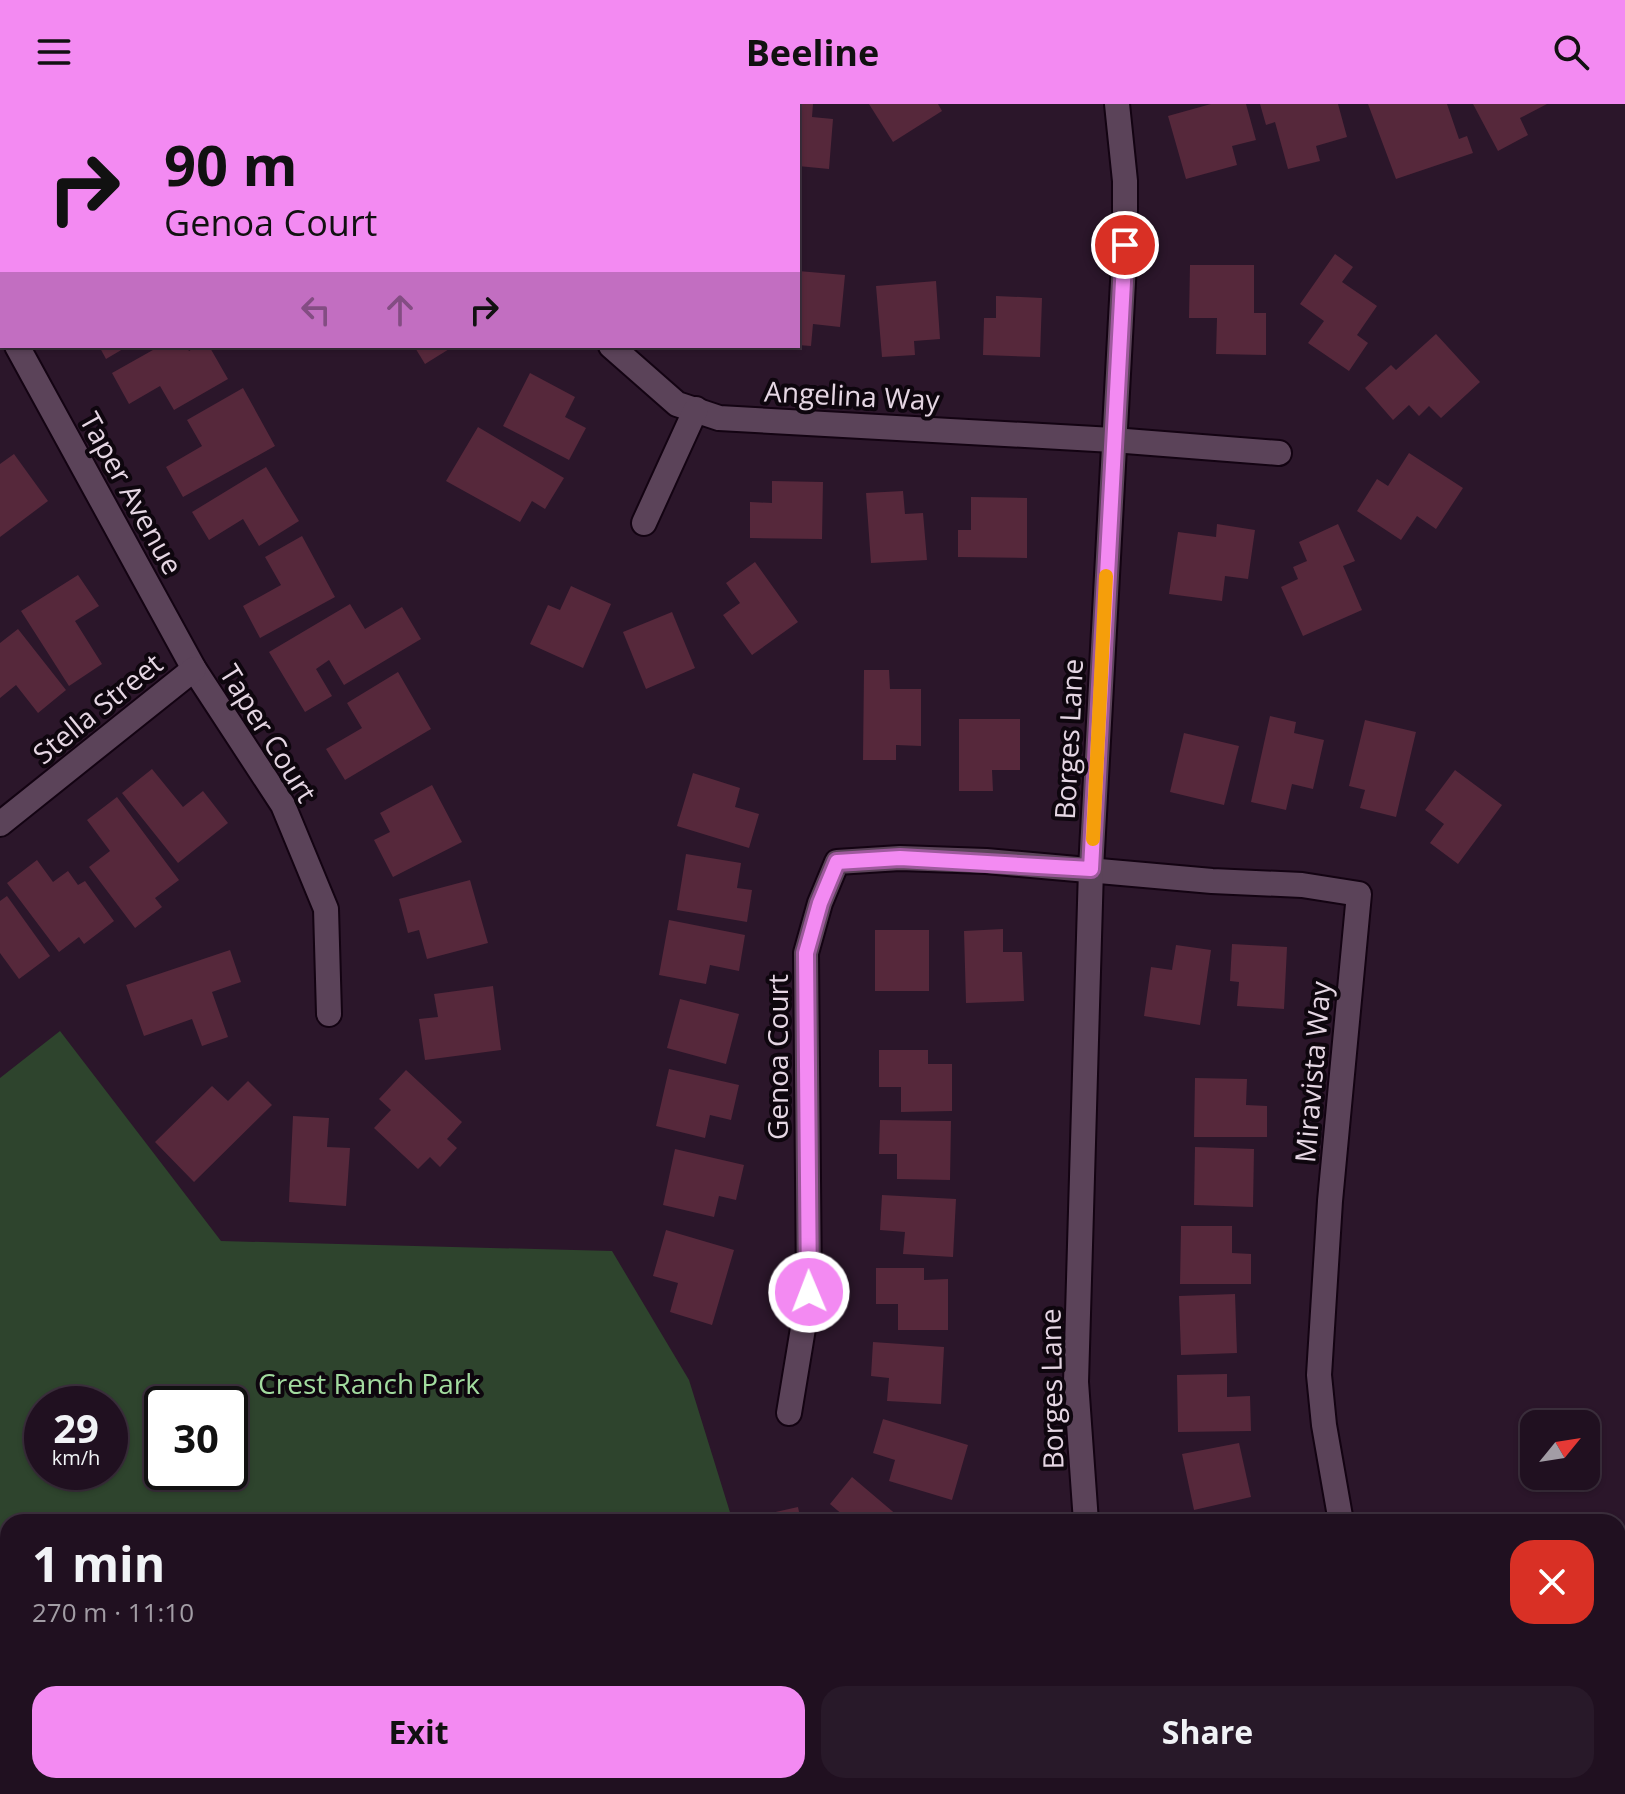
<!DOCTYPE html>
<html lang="en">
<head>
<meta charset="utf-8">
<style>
  :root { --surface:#201020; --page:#281929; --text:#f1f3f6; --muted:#a29da5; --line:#3d303e; --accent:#f38af2 }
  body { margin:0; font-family:"Open Sans",sans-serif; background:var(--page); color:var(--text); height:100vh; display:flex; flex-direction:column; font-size:30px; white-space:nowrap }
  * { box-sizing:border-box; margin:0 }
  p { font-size:26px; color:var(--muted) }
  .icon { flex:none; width:44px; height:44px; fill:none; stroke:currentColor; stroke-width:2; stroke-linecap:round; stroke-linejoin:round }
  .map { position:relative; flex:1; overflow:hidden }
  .drawer { position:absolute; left:0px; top:1410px; width:1626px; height:280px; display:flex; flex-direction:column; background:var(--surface); border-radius:24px 24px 0 0; box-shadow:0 2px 6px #0004,0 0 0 2px var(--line) }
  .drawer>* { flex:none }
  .hud { position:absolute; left:0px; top:0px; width:800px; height:244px; box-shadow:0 2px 6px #0004,0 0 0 2px var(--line); background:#f38af2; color:#111; overflow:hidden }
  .needle { width:52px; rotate:60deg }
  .tools { position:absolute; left:1520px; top:1306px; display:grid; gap:16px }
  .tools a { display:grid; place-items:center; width:80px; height:80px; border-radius:16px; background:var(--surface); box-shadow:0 2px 6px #0004,0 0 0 2px var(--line); font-size:40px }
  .speed { position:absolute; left:24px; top:1282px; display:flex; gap:16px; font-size:40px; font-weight:700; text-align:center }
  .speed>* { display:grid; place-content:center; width:104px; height:104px; border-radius:50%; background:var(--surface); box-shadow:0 2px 6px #0004,0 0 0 2px var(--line); line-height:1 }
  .speed small { font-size:20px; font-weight:400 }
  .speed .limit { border:4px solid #111; border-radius:12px; background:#fff; color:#111 }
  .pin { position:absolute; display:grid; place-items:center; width:68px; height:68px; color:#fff; margin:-34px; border:4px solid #fff; border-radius:50%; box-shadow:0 2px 8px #0007 }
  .me { position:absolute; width:88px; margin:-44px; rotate:359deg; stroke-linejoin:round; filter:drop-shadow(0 0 6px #0008) }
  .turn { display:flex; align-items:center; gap:28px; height:168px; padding:0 32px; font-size:36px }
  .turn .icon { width:104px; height:104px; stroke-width:2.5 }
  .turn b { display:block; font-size:56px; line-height:68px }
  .lanes { display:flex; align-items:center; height:76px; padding:0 32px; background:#0003; justify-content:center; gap:40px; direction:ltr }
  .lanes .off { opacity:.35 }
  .round { display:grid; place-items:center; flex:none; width:84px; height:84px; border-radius:24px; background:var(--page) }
  .headline { display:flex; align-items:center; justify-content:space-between; height:136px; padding:0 32px }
  h1 { font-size:48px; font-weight:700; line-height:60px }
  .action { display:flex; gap:16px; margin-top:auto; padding:16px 32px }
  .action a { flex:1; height:92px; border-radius:24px; background:var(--accent); color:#111; font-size:32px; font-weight:700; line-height:92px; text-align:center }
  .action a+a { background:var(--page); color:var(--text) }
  header { display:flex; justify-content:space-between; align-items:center; height:104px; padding:0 32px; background:var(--accent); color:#111; font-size:36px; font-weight:700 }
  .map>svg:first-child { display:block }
</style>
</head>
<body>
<header><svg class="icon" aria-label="menu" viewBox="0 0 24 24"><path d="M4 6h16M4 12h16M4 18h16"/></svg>Beeline<svg class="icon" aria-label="search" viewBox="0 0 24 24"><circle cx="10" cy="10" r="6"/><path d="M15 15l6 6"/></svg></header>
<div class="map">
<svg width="1625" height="1690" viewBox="0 0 1625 1690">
  <rect width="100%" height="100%" fill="#2b162a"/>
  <!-- green -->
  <g fill="#2e442d" fill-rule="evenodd">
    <path d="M60,927L221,1137L612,1147L689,1276L733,1418H8V1646L0,1648V974ZM42,1300H110V1368H42ZM162,1300H230V1368H162Z"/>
    <polygon points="557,1682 761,1682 759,1690 590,1690"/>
  </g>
  <!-- building -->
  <g fill="#56283b">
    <polygon points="798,0 813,0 812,13 833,15 829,65 798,62"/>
    <polygon points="869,0 938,0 942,7 893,38"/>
    <polygon points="1211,0 1246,0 1256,36 1232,42 1237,61 1186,75 1168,12"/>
    <polygon points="1260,0 1338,0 1347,33 1316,42 1320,57 1288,65 1275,18 1266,21"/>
    <polygon points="1368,0 1447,0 1459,35 1467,32 1473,49 1396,75"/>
    <polygon points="1473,0 1547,0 1520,14 1528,31 1498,47"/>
    <polygon points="1335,150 1353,163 1342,178 1377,202 1357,231 1368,239 1349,267 1308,239 1324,217 1300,200"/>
    <polygon points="1190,161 1254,161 1254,209 1266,209 1266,251 1216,250 1217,214 1189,214"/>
    <polygon points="798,167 845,171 840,223 813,220 811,242 798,241"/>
    <polygon points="936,177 940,235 914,237 915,251 882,253 876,182"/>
    <polygon points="996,192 1042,194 1040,253 983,251 984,214 996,214"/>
    <polygon points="1436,230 1480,278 1441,314 1429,302 1419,312 1409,301 1393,316 1365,284 1391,261 1396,266"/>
    <polygon points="99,242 128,242 106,255"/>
    <polygon points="160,242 186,242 189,247 197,242 209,242 228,275 174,306 160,282 129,300 112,269"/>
    <polygon points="414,242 454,242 425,260"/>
    <polygon points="530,269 575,293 565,313 586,324 569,356 503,322"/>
    <polygon points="243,284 275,342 183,393 166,363 202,342 187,316"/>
    <polygon points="478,323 564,374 545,405 532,397 520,418 446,377"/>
    <polygon points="1409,349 1463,384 1436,425 1417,412 1401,436 1357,407 1377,375 1388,382"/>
    <polygon points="14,350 48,397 0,433 0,360"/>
    <polygon points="266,363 299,417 259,442 243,415 209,436 192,408"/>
    <polygon points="772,377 823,378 822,435 750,434 750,398 772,399"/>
    <polygon points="903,387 905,410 923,409 927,456 871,459 866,389"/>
    <polygon points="971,393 1027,394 1027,454 958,453 958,426 971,426"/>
    <polygon points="1217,420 1255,426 1248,475 1225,472 1222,497 1169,490 1178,428 1216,433"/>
    <polygon points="1338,420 1355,457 1343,462 1362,506 1303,532 1281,483 1298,475 1293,463 1307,457 1299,438"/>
    <polygon points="302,432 335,493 260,534 243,502 281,481 265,453"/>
    <polygon points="755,458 798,518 752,551 723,511 740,499 726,479"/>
    <polygon points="78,471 99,502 75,517 102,560 69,582 21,507"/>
    <polygon points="571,482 611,500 583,564 530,540 548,501 560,506"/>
    <polygon points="350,500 365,525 402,503 421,535 344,581 329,556 316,565 332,592 305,608 269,548"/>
    <polygon points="672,508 695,564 646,585 623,528"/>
    <polygon points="18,525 66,586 38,609 16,581 0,594 0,539"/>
    <polygon points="864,566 889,566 890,585 921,585 921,642 896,641 896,656 863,656"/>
    <polygon points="398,568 431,625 345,676 326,645 362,624 347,599"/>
    <polygon points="1270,612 1296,618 1294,629 1324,636 1313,685 1292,680 1286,706 1251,698"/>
    <polygon points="959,615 1020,615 1020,666 992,666 993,687 959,687"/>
    <polygon points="1365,616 1416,628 1396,713 1360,704 1365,686 1349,682"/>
    <polygon points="1184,629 1239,642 1224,701 1170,688"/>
    <polygon points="152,665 183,703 203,687 228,719 178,759 122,689"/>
    <polygon points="1455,666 1502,701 1458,760 1430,739 1444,720 1425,706"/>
    <polygon points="693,669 740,684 735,703 759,710 749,744 677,722"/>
    <polygon points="432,681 462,738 393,773 374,736 390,728 380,709"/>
    <polygon points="117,693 179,776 155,794 162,803 135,824 89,763 110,747 87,716"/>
    <polygon points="686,750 741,759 737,784 752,786 747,818 677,806"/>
    <polygon points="37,756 53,778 68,767 78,781 85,777 114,817 84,840 79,833 59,848 7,779"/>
    <polygon points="470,776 488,839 427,855 419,826 408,829 399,795"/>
    <polygon points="7,792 50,852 19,875 0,849 0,797"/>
    <polygon points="669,816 745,831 739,867 710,861 706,880 659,871"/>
    <polygon points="1003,825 1003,848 1022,848 1024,897 966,899 964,827"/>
    <rect x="875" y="826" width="54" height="61"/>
    <polygon points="1232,840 1287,843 1284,905 1237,902 1239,878 1230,877"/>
    <polygon points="1176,841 1211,846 1200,921 1144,912 1151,863 1172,866"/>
    <polygon points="230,846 241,878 212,888 228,933 202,942 192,915 144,932 126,881"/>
    <polygon points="493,882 501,946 425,956 419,915 438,913 434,890"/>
    <polygon points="680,895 739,910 726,960 667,944"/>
    <polygon points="879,946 928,946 928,960 952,960 952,1007 901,1008 901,983 879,983"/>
    <polygon points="669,965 739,981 731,1016 710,1011 705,1034 656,1022"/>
    <polygon points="406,966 462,1018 447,1035 457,1044 440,1063 430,1053 418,1065 374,1024 391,1006 379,995"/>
    <polygon points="1195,974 1247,975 1246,1001 1267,1002 1267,1033 1194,1033"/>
    <polygon points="248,977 272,1001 194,1078 155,1038 212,982 228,997"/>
    <polygon points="293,1012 329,1014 327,1043 350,1044 346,1102 289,1098"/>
    <polygon points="880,1016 951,1017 950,1076 897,1075 897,1050 879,1050"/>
    <polygon points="1195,1043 1254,1045 1253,1103 1194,1101"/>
    <polygon points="675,1045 744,1061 736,1096 719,1092 714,1113 663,1101"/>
    <polygon points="882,1091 956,1095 953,1153 903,1150 905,1128 880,1126"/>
    <polygon points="1181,1122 1232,1122 1232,1149 1251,1150 1251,1180 1180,1180"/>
    <polygon points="666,1126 734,1146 712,1221 670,1208 678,1179 653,1172"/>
    <polygon points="876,1164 924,1164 924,1176 948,1175 948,1226 898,1226 898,1200 876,1200"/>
    <polygon points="1235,1190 1237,1249 1181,1251 1179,1192"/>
    <polygon points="873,1238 944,1243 941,1300 887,1297 889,1274 871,1272"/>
    <polygon points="1227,1270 1227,1293 1250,1292 1251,1327 1178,1328 1177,1271"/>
    <polygon points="883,1315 968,1341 952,1396 889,1377 895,1356 873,1349"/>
    <polygon points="1239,1339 1251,1393 1194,1406 1182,1350"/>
    <polygon points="852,1373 905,1418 838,1418 844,1412 830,1400"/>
    <polygon points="798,1403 801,1418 763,1418 762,1411"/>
    <polygon points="777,1682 827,1682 826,1690 777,1690"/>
    <polygon points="858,1682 913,1682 914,1690 871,1690 870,1685 858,1686"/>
    <polygon points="939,1682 997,1682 998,1690 924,1690 924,1687"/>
    <polygon points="1015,1682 1052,1682 1053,1690 1017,1690"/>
  </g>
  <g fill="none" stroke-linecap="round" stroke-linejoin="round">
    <defs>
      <g id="minor">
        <polyline points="430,0 431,2"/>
        <polyline points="481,2 484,0"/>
        <polyline points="0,211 2,215"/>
        <polyline points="17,242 194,565 283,701 326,805 329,910"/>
        <polyline points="611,242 677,300 719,314 1113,336 1279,349"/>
        <polyline points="644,419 696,305"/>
        <polyline points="0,720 194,565"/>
        <polyline points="789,1309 809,1188 806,849 820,799 837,758 900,754 986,757 1212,777 1302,781 1359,790 1330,1097 1319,1271 1324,1321 1341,1418"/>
        <polyline points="1086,1418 1076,1278 1091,765 1125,141 1125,77 1117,0"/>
        <polyline points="416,1682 451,1690"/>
        <polyline points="1150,1682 1153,1690"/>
        <polyline points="0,1683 8,1681"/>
        <polyline points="1267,1690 1288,1682"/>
      </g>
    </defs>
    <!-- minor casing -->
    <use href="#minor" stroke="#130312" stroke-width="28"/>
    <!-- minor -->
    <use href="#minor" stroke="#5b4359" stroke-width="24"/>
  </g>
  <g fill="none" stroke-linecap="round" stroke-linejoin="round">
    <defs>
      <polyline id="route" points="809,1188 806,849 820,799 837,758 900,754 1091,765 1125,141"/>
    </defs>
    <!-- route casing -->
    <use href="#route" stroke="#9e5a9d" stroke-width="20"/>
    <!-- route -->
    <use href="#route" stroke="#f38af2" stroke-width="14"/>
    <!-- slow -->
    <polyline stroke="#f59e0b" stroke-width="14" points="1093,735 1106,472"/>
  </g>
  <g text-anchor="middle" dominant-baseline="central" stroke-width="8" stroke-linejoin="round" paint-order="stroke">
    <!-- street labels -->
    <g font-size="28" fill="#e5d6e3" stroke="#0e060e">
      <text transform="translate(852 291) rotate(3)">Angelina Way</text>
      <text transform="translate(132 389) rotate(61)">Taper Avenue</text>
      <text transform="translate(97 604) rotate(-39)">Stella Street</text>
      <text transform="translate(269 629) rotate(58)">Taper Court</text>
      <text transform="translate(1068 635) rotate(-87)">Borges Lane</text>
      <text transform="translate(777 953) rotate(-90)">Genoa Court</text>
      <text transform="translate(1312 968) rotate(-85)">Miravista Way</text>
      <text transform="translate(1051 1285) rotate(-91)">Borges Lane</text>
    </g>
    <!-- park labels -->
    <g font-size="28" fill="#a2db9f" stroke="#0e060e">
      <text x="369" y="1279">Crest Ranch Park</text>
    </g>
  </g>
</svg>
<div class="tools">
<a><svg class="needle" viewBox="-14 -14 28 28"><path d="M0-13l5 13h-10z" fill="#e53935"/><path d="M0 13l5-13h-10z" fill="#a29da5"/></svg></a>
</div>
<div class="speed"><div>29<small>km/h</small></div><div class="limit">30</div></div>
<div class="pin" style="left:1125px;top:141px;background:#d93025"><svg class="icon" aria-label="arrive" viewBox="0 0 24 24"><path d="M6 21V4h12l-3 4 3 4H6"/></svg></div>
<svg class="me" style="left:809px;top:1188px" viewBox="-20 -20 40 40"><circle r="17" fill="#f38af2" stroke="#fff" stroke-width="3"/><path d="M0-11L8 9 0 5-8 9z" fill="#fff"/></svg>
<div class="hud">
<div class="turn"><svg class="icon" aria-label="right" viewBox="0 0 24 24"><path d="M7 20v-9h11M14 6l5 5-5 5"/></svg><div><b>90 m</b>Genoa Court</div></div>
<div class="lanes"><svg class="icon off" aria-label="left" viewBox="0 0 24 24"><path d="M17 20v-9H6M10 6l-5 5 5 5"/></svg><svg class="icon off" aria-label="ahead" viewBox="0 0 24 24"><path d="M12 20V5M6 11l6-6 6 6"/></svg><svg class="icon" aria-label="right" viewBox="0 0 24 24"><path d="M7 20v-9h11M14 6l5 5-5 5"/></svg></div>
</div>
<section class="drawer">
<div class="headline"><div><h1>1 min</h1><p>270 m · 11:10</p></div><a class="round" style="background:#d93025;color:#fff"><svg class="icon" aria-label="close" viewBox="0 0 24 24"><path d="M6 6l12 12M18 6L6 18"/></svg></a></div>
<div class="action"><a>Exit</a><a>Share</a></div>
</section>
</div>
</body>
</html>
